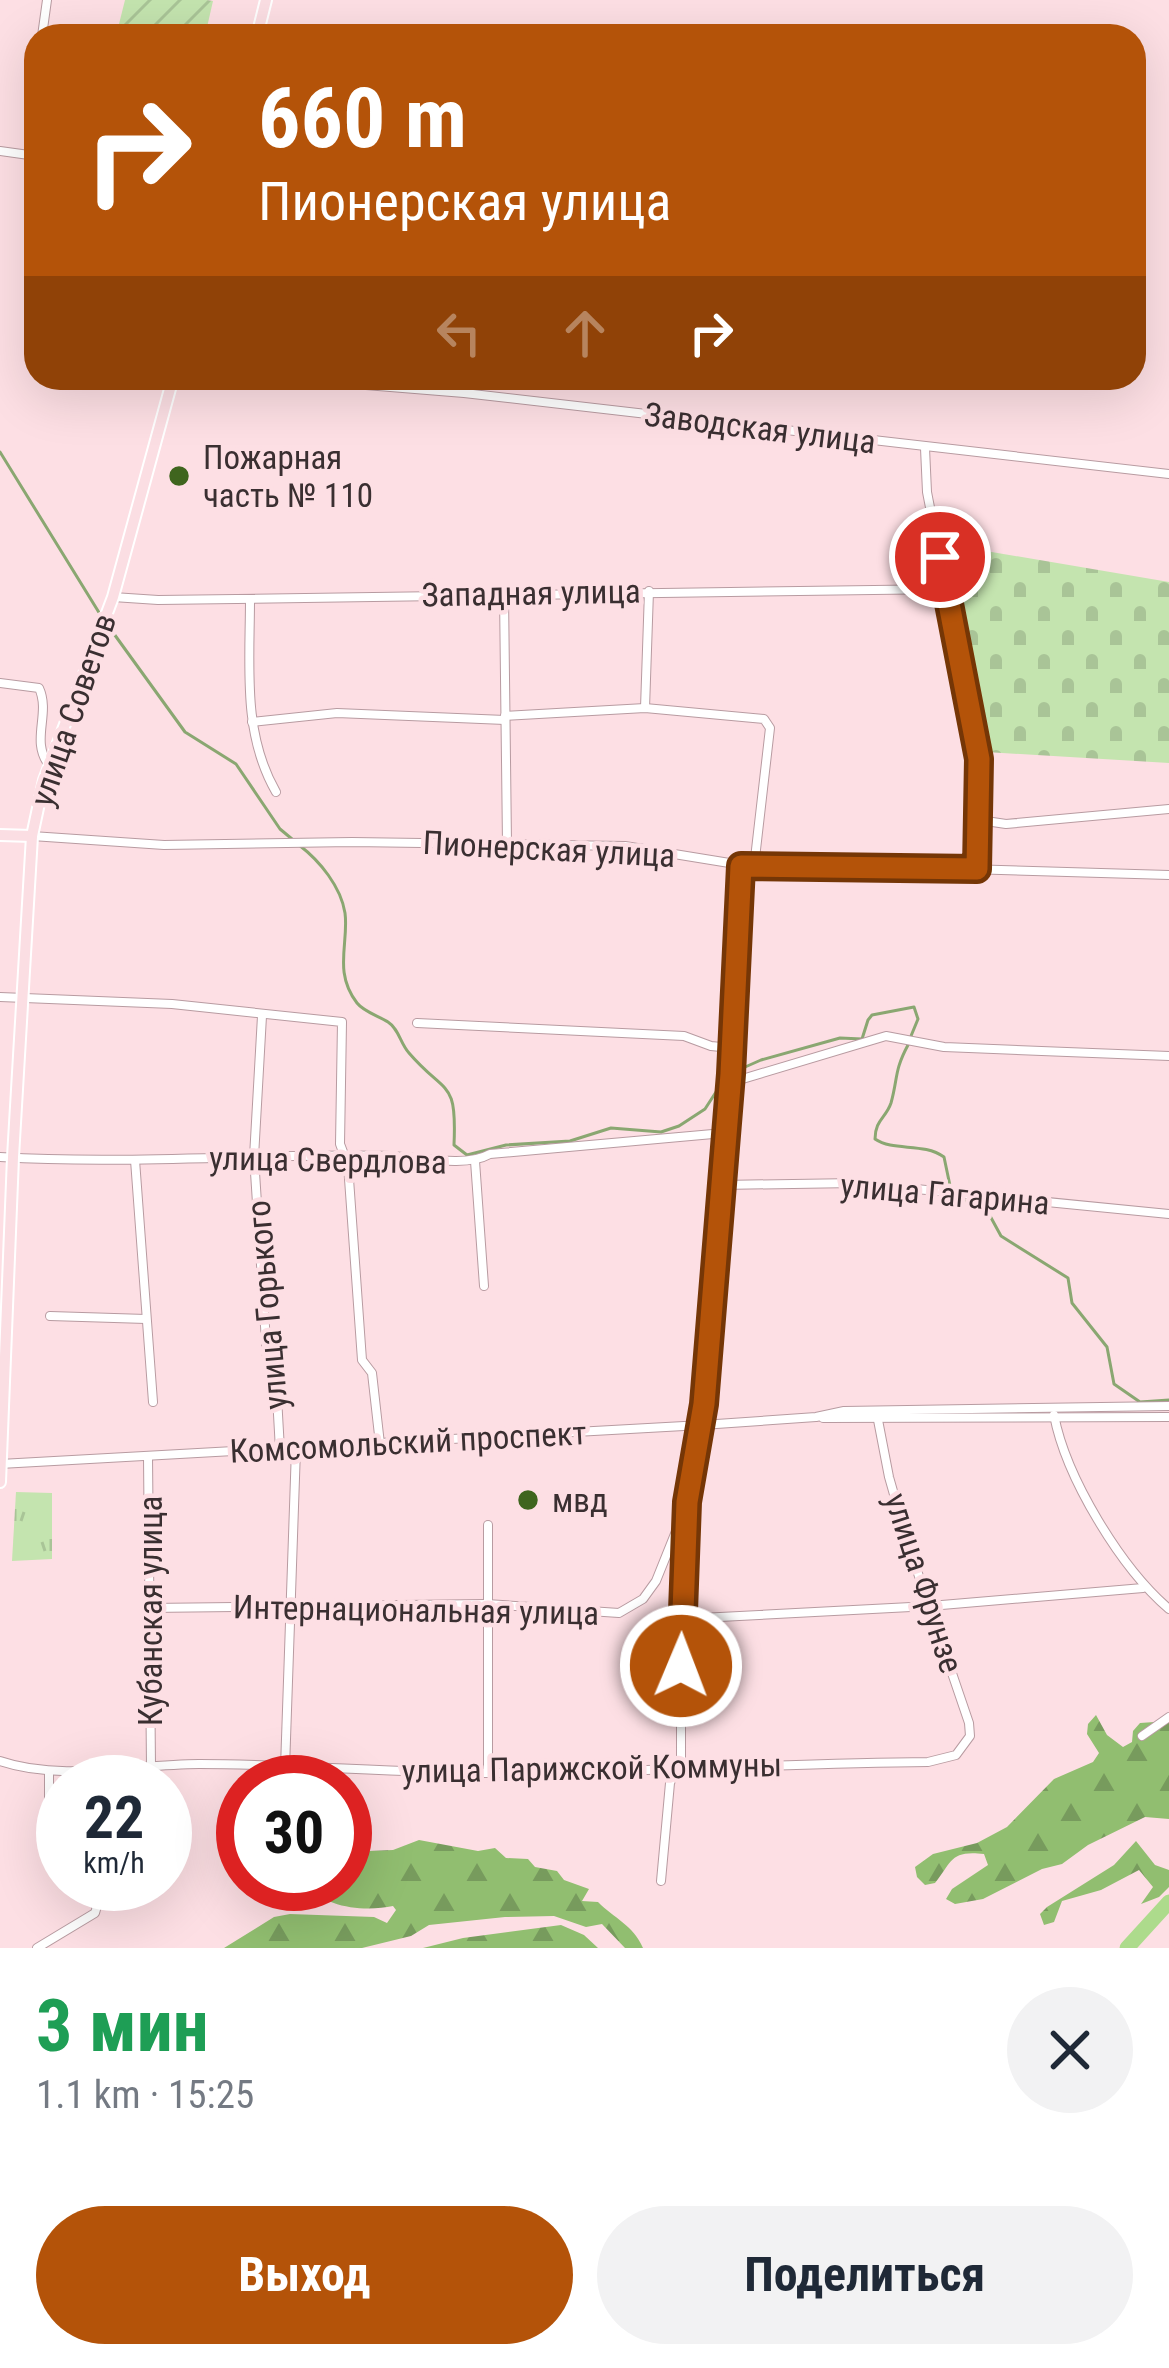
<!DOCTYPE html>
<html lang="ru">
<head>
<meta charset="utf-8">
<style>
  :root { --surface:#fff; --page:#f2f2f3; --text:#1f2937; --muted:#747a83; --accent:#b45309 }
  body { margin:0; font-family:"Roboto Condensed",sans-serif; background:var(--page); color:var(--text); height:100vh; display:flex; flex-direction:column; font-size:45px; white-space:nowrap }
  * { box-sizing:border-box; margin:0 }
  p { font-size:39px; color:var(--muted) }
  .icon { flex:none; width:66px; height:66px; fill:none; stroke:currentColor; stroke-width:2; stroke-linecap:round; stroke-linejoin:round }
  .map { position:relative; height:1948px; overflow:hidden }
  .panel { display:flex; flex-direction:column; background:var(--surface); flex:1 }
  .panel>* { flex:none }
  .hud { position:absolute; left:24px; top:24px; width:1122px; height:366px; border-radius:36px; box-shadow:0 12px 48px #0002; background:#b45309; color:#fff; overflow:hidden }
  .speed { position:absolute; left:36px; top:1755px; display:flex; gap:24px; font-size:60px; font-weight:700; text-align:center }
  .speed>* { display:grid; place-content:center; width:156px; height:156px; border-radius:50%; background:var(--surface); box-shadow:0 12px 48px #0002; line-height:1 }
  .speed small { font-size:30px; font-weight:400 }
  .speed .limit { border:18px solid #d22; background:#fff; color:#111 }
  .pin { position:absolute; display:grid; place-items:center; width:102px; height:102px; color:#fff; margin:-51px; border:6px solid #fff; border-radius:50%; box-shadow:0 3px 12px #0007 }
  .me { position:absolute; width:132px; margin:-66px; rotate:1deg; stroke-linejoin:round; filter:drop-shadow(0 0 9px #0008) }
  .turn { display:flex; align-items:center; gap:42px; height:252px; padding:0 36px; font-size:54px }
  .turn .icon { width:156px; height:156px; stroke-width:2.5 }
  .turn b { display:block; font-size:84px; line-height:102px }
  .lanes { display:flex; align-items:center; height:114px; padding:0 36px; background:#0003; justify-content:center; gap:60px; direction:ltr }
  .lanes .off { opacity:.35 }
  .round { display:grid; place-items:center; flex:none; width:126px; height:126px; border-radius:63px; background:var(--page) }
  .summary { display:flex; align-items:center; justify-content:space-between; height:204px; padding:0 36px }
  h1 { font-size:72px; font-weight:700; line-height:90px; color:#1e9e55 }
  .cta { display:flex; gap:24px; margin-top:auto; padding:24px 36px }
  .cta a { flex:1; height:138px; border-radius:72px; background:var(--accent); color:#fff; font-size:48px; font-weight:700; line-height:138px; text-align:center }
  .cta a+a { background:var(--page); color:var(--text) }
  .map>svg:first-child { display:block }
</style>
</head>
<body>
<div class="map">
<svg width="1169" height="1948" viewBox="0 0 1169 1948">
  <defs>
    <pattern id="forest-firs" width="22" height="20" patternUnits="userSpaceOnUse" patternTransform="scale(3)"><rect width="22" height="20" fill="#91be70"/><path d="M5 1l3.5 6h-7zM16 11l3.5 6h-7z" fill="#779b5d"/></pattern>
    <pattern id="cemetery-stones" width="16" height="16" patternUnits="userSpaceOnUse" patternTransform="scale(3)"><rect width="16" height="16" fill="#c4e4af"/><path d="M2 7V4a2 2 0 0 1 4 0v3zM10 15v-3a2 2 0 0 1 4 0v3z" fill="#a9c497"/></pattern>
    <pattern id="park-tufts" width="24" height="20" patternUnits="userSpaceOnUse" patternTransform="scale(3)"><rect width="24" height="20" fill="#c4e4af"/><path d="M3 7l-1-3M5 7V3M7 7l1-3M15 17l-1-3M17 17v-4M19 17l1-3" fill="none" stroke="#a9c497"/></pattern>
    <pattern id="garden-furrows" width="10" height="10" patternUnits="userSpaceOnUse" patternTransform="scale(3)"><rect width="10" height="10" fill="#c4e4af"/><path d="M-1 1l2-2M0 10L10 0M9 11l2-2" fill="none" stroke="#a9c497"/></pattern>
  </defs>
  <rect width="100%" height="100%" fill="#fddfe4"/>
  <!-- forest -->
  <g fill="url(#forest-firs)">
    <path d="M1096,1715L1107,1735L1123,1747L1132,1742L1133,1731L1140,1723L1169,1721V1819L1145,1817L1088,1845L1062,1864L1042,1869L983,1899L955,1904L946,1899L952,1889L988,1865L984,1854C950,1850 952,1862 935,1883L925,1885L917,1877L915,1867L933,1854L977,1843L1007,1827L1054,1779L1093,1762L1099,1753L1087,1734L1088,1724Z"/>
    <path d="M419,1840L478,1851L495,1848L506,1858L528,1859L535,1867L557,1871L564,1880L589,1889L582,1901L598,1902C614,1918 633,1925 643,1948H625L602,1924L586,1927L554,1916L505,1917L429,1925L411,1936L362,1948H224L274,1917L290,1914L374,1917L387,1923L396,1910L393,1906C365,1912 323,1908 307,1884H345V1852L393,1850Z"/>
    <polygon points="1136,1841 1155,1865 1169,1870 1169,1887 1159,1897 1141,1904 1153,1887 1139,1870 1101,1890 1062,1901 1054,1922 1044,1925 1040,1914 1047,1907 1114,1865"/>
    <polygon points="561,1925 584,1935 598,1948 423,1948 463,1938"/>
  </g>
  <!-- cemetery -->
  <polygon fill="url(#cemetery-stones)" points="945,544 1169,582 1169,763 986,752"/>
  <!-- park -->
  <polygon fill="url(#park-tufts)" points="16,1492 52,1493 52,1559 12,1561"/>
  <!-- garden -->
  <polygon fill="url(#garden-furrows)" points="125,0 207,0 213,1 205,36 116,36"/>
  <g fill="none" stroke-linecap="round" stroke-linejoin="round">
    <!-- stream -->
    <g stroke="#8aa771" stroke-width="3">
      <polyline points="0,452 103,619"/>
      <polyline points="109,627 185,732 236,764 280,829 292,839"/>
      <path d="M299,845C320,861 341,887 345,913C349,943 333,972 357,1003C364,1012 379,1016 388,1022C399,1029 400,1043 409,1053C446,1096 457,1078 454,1145L467,1155L506,1145L570,1141L611,1128L661,1132L679,1126L705,1109L727,1075L761,1060L840,1038L862,1039L868,1020L872,1015L914,1007L918,1019L911,1036"/>
      <path d="M908,1045C894,1071 898,1078 891,1103C886,1118 875,1120 875,1139C894,1152 923,1142 944,1157L953,1200L976,1202L989,1214L1001,1236L1068,1278L1072,1303L1107,1347L1114,1384L1140,1402L1169,1400"/>
    </g>
    <!-- river -->
    <polyline stroke="#addb8c" stroke-width="15" points="1127,1948 1169,1902"/>
    <defs>
      <g id="minor">
        <polyline points="42,36 47,0"/>
        <polyline points="0,151 36,156"/>
        <polyline points="34,155 36,121"/>
        <polyline points="280,378 464,393 1169,474"/>
        <polyline points="925,448 927,492 979,759 978,869"/>
        <polyline points="504,595 507,843"/>
        <polyline points="113,597 158,600 948,589"/>
        <path d="M250,599C250,665 242,733 276,792"/>
        <path d="M0,683L39,688C51,714 30,741 49,765"/>
        <polyline points="645,708 649,591"/>
        <polyline points="505,716 645,708 764,719 770,728 754,867"/>
        <polyline points="252,722 337,713 505,720"/>
        <polyline points="979,820 1006,824 1169,809"/>
        <polyline points="32,836 164,845 352,842 625,846 754,867 863,866 1169,875"/>
        <polyline points="0,997 172,1004 342,1022 340,1144 348,1165 362,1360 372,1373 380,1444"/>
        <polyline points="262,1016 254,1157 267,1357 276,1379 280,1450"/>
        <polyline points="417,1023 684,1036 711,1046 731,1048"/>
        <polyline points="729,1083 886,1036 944,1047 1169,1056"/>
        <path d="M0,1157C130,1165 260,1153 390,1156C420,1157 465,1168 490,1154L724,1133"/>
        <polyline points="135,1160 153,1402"/>
        <polyline points="475,1161 484,1286"/>
        <polyline points="721,1185 855,1183 1169,1214"/>
        <polyline points="50,1316 146,1319"/>
        <path d="M1054,1415C1066,1478 1121,1568 1169,1609"/>
        <polyline points="823,1418 1169,1417"/>
        <polyline points="148,1457 151,1766"/>
        <polyline points="0,1464 702,1425 816,1417 844,1411 1169,1406"/>
        <polyline points="488,1525 488,1773"/>
        <polyline points="149,1608 487,1604 619,1613 643,1599 656,1581 685,1509"/>
        <polyline points="681,1619 930,1606 1143,1588"/>
        <polyline points="1142,1736 1169,1717"/>
        <path d="M0,1761C61,1782 135,1764 199,1764C296,1764 393,1773 491,1773C637,1773 782,1763 928,1762L956,1755L970,1736L969,1723L909,1547L889,1477L878,1420"/>
        <polyline points="285,1768 296,1449"/>
        <polyline points="49,1771 49,1802 63,1827"/>
        <polyline points="661,1881 670,1783 681,1758 681,1619 687,1502 704,1404 731,1074 741,866"/>
        <polyline points="37,1948 95,1913 97,1906 91,1884"/>
      </g>
      <g id="major">
        <polyline points="257,36 266,0"/>
        <polyline points="0,835 32,836"/>
        <polyline points="0,1482 13,1157 32,836 44,780 113,597 173,378"/>
      </g>
    </defs>
    <!-- minor casing -->
    <use href="#minor" stroke="#b89ba1" stroke-width="10"/>
    <!-- major casing -->
    <use href="#major" stroke="#fff" stroke-width="14"/>
    <!-- minor -->
    <use href="#minor" stroke="#fff" stroke-width="8"/>
    <!-- major -->
    <use href="#major" stroke="#fbdee3" stroke-width="10"/>
  </g>
  <g fill="none" stroke-linecap="round" stroke-linejoin="round">
    <defs>
      <polyline id="route" points="681,1666 687,1502 704,1404 731,1074 741,866 977,869 979,759 940,557"/>
    </defs>
    <!-- route casing -->
    <use href="#route" stroke="#753606" stroke-width="30"/>
    <!-- route -->
    <use href="#route" stroke="#b45309" stroke-width="21"/>
  </g>
  <!-- markers -->
  <g fill="#3f651e" stroke="#fddfe4" stroke-width="4.5">
    <circle cx="179" cy="476" r="12"/>
    <circle cx="528" cy="1500" r="12"/>
  </g>
  <g text-anchor="middle" dominant-baseline="central" stroke-width="9" stroke-linejoin="round" paint-order="stroke">
    <!-- street labels -->
    <g font-size="33" fill="#3a2f31" stroke="#fddfe4">
      <text transform="translate(760 428) rotate(7)">Заводская улица</text>
      <text transform="translate(531 593) rotate(-1)">Западная улица</text>
      <text transform="translate(73 710) rotate(-71)">улица Советов</text>
      <text transform="translate(549 849) rotate(3)">Пионерская улица</text>
      <text transform="translate(328 1160) rotate(1)">улица Свердлова</text>
      <text transform="translate(945 1194) rotate(5)">улица Гагарина</text>
      <text transform="translate(267 1305) rotate(-95)">улица Горького</text>
      <text transform="translate(408 1442) rotate(-3)">Комсомольский проспект</text>
      <text transform="translate(924 1583) rotate(72)">улица Фрунзе</text>
      <text transform="translate(416 1610) rotate(1)">Интернациональная улица</text>
      <text transform="translate(150 1611) rotate(-90)">Кубанская улица</text>
      <text transform="translate(592 1768) rotate(-1)">улица Парижской Коммуны</text>
    </g>
    <!-- poi labels -->
    <g font-size="33" fill="#3a2f31" stroke="#fddfe4" text-anchor="start">
      <text x="203" y="457">Пожарная<tspan x="203" dy="38">часть № 110</tspan></text>
      <text x="552" y="1500">мвд</text>
    </g>
  </g>
</svg>
<div class="speed"><div>22<small>km/h</small></div><div class="limit">30</div></div>
<div class="pin" style="left:940px;top:557px;background:#d93025"><svg class="icon" aria-label="arrive" viewBox="0 0 24 24"><path d="M6 21V4h12l-3 4 3 4H6"/></svg></div>
<svg class="me" style="left:681px;top:1666px" viewBox="-20 -20 40 40"><circle r="17" fill="#b45309" stroke="#fff" stroke-width="3"/><path d="M0-11L8 9 0 5-8 9z" fill="#fff"/></svg>
<div class="hud">
<div class="turn"><svg class="icon" aria-label="right" viewBox="0 0 24 24"><path d="M7 20v-9h11M14 6l5 5-5 5"/></svg><div><b>660 m</b>Пионерская улица</div></div>
<div class="lanes"><svg class="icon off" aria-label="left" viewBox="0 0 24 24"><path d="M17 20v-9H6M10 6l-5 5 5 5"/></svg><svg class="icon off" aria-label="ahead" viewBox="0 0 24 24"><path d="M12 20V5M6 11l6-6 6 6"/></svg><svg class="icon" aria-label="right" viewBox="0 0 24 24"><path d="M7 20v-9h11M14 6l5 5-5 5"/></svg></div>
</div>
</div>
<section class="panel">
<div class="summary"><div><h1>3 мин</h1><p>1.1 km · 15:25</p></div><a class="round"><svg class="icon" aria-label="close" viewBox="0 0 24 24"><path d="M6 6l12 12M18 6L6 18"/></svg></a></div>
<div class="cta"><a>Выход</a><a>Поделиться</a></div>
</section>
</body>
</html>
